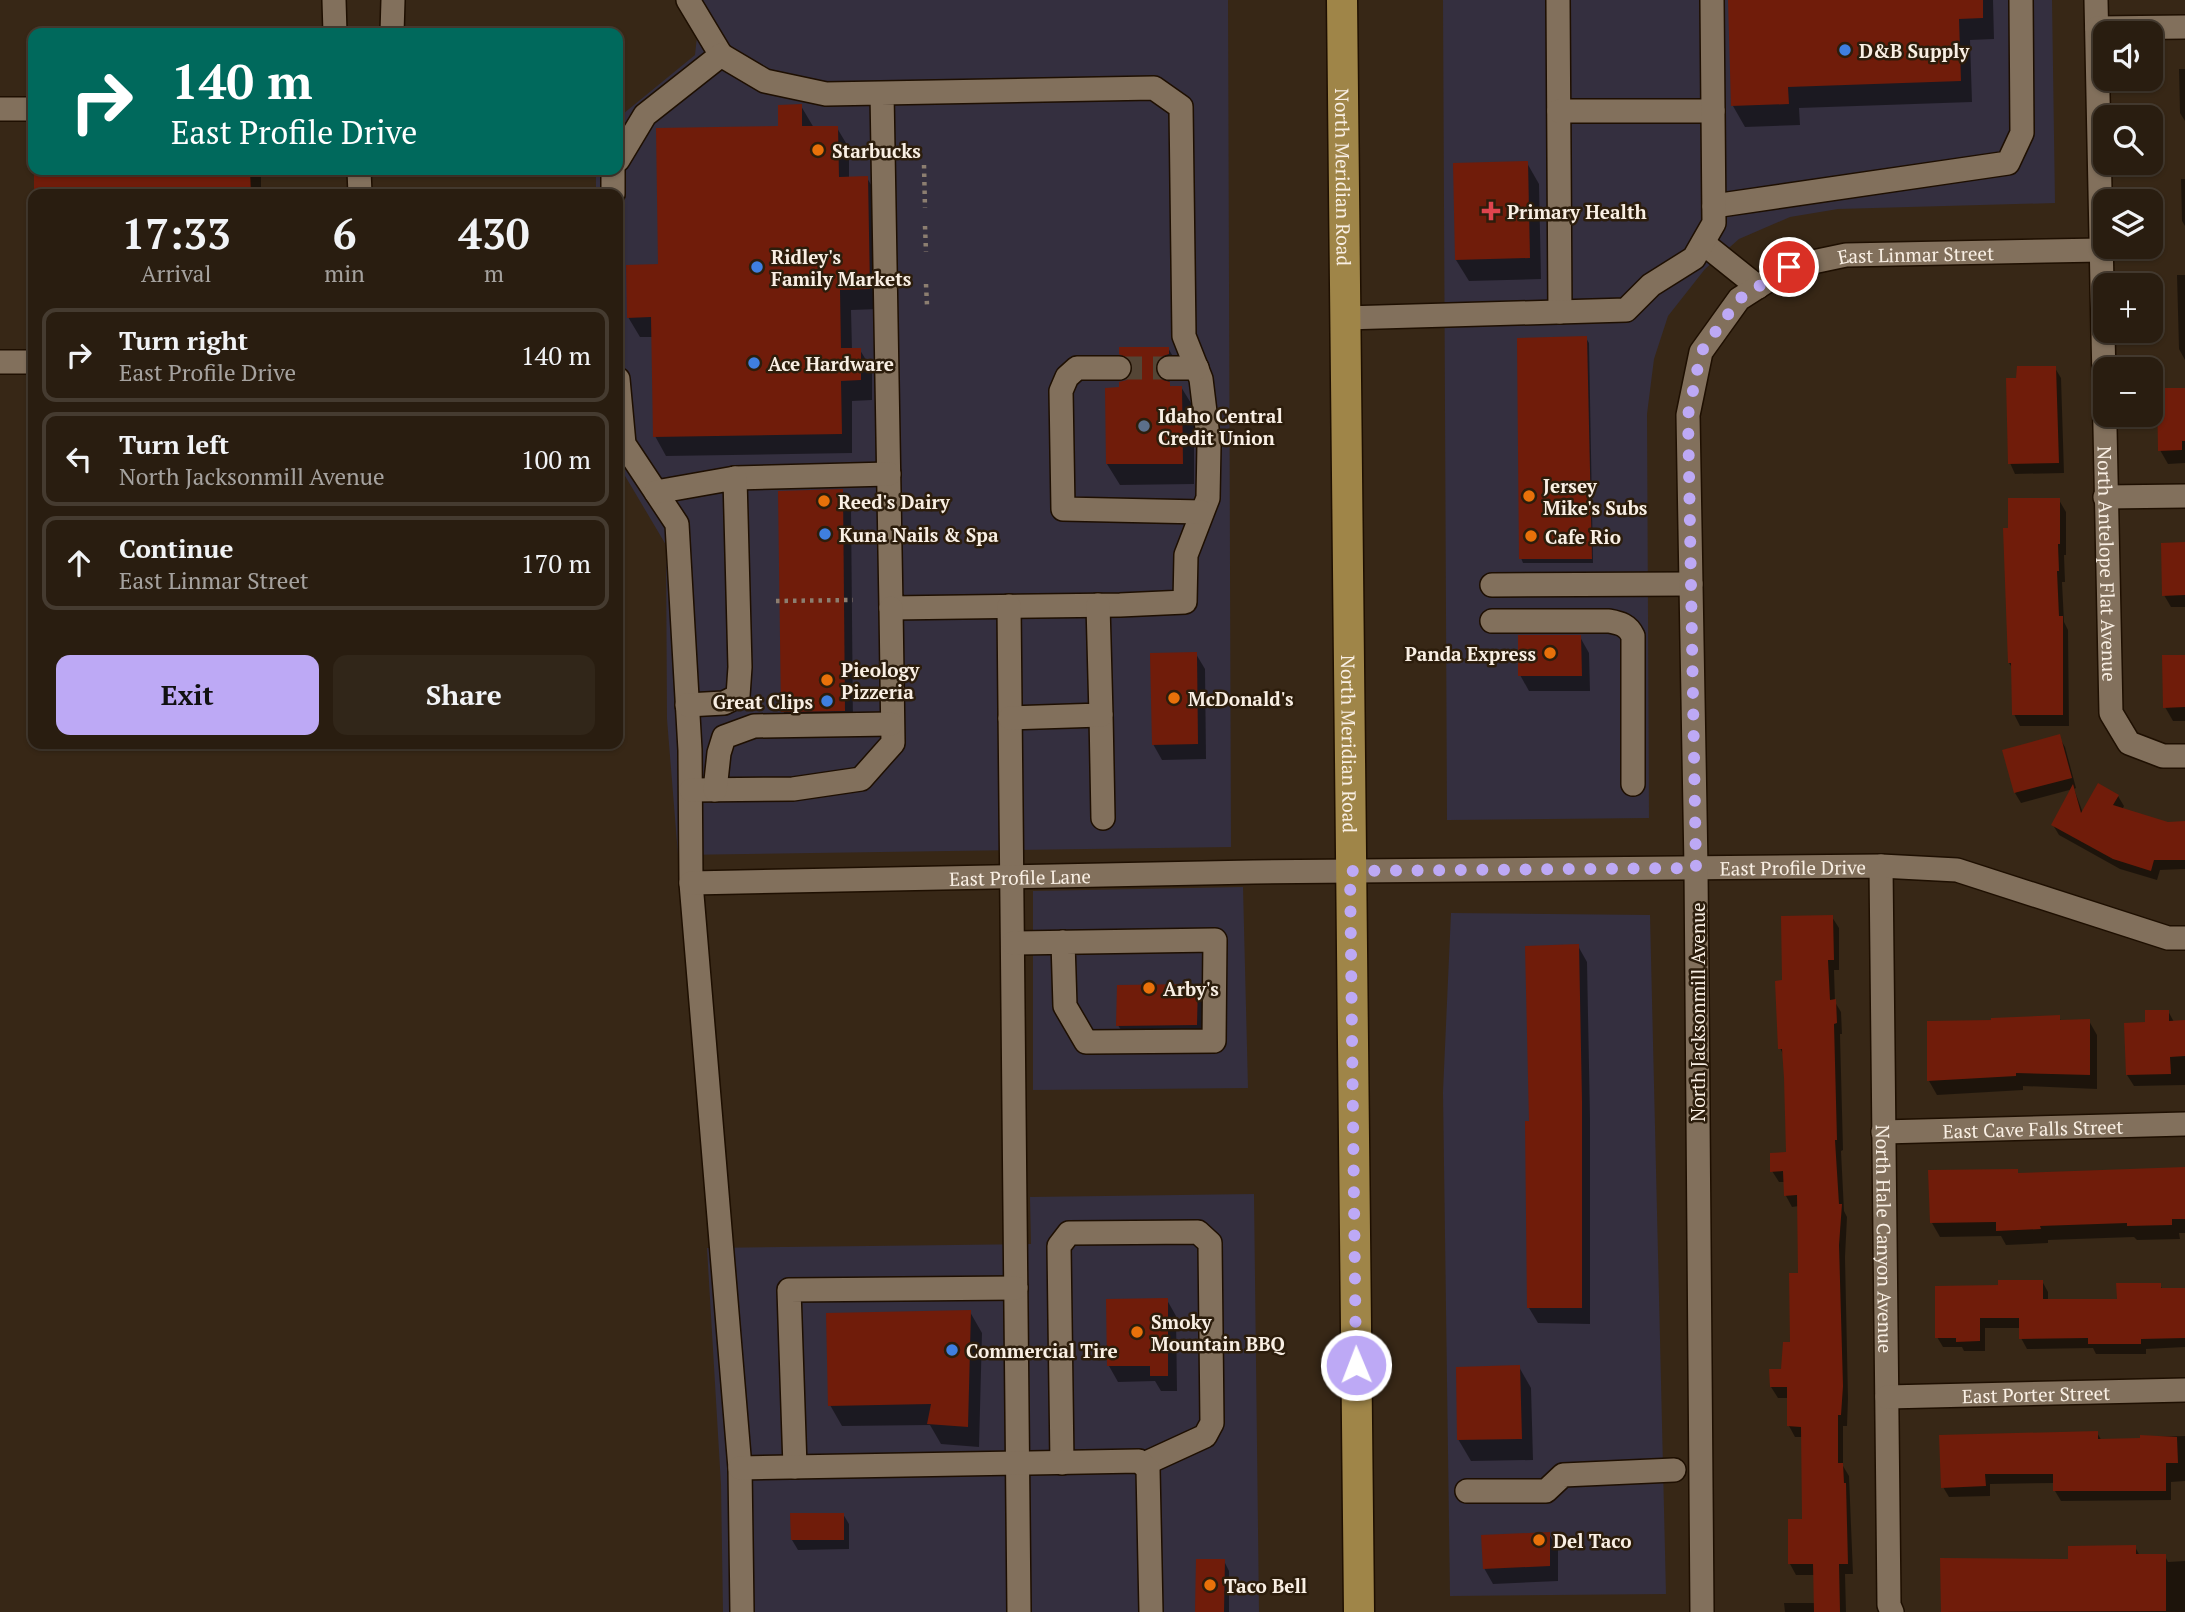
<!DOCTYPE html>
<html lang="en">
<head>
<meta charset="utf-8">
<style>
  :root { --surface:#291d10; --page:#312619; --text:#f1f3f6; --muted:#a5a29f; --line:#453b30; --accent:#bda9f5 }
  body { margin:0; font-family:"PT Serif",serif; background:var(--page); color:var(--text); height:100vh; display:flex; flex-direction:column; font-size:26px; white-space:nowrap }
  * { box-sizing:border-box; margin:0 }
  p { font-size:23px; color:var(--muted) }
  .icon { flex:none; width:38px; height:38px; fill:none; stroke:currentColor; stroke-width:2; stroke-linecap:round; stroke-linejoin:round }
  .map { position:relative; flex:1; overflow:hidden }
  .side { position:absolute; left:28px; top:189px; width:595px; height:560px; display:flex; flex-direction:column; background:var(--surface); border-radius:14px; box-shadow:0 2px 5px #0004,0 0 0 2px var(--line) }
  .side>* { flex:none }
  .guide { position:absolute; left:28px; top:28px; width:595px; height:147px; border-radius:14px; box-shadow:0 2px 5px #0004,0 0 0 2px var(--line); background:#00695c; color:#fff; overflow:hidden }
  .tools { position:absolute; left:2093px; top:21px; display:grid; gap:14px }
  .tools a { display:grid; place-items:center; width:70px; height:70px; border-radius:14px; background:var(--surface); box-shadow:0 2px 5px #0004,0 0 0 2px var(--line); font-size:35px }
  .pin { position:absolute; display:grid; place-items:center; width:60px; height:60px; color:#fff; margin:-30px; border:4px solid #fff; border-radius:50%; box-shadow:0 2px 7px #0007 }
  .me { position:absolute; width:77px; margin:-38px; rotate:359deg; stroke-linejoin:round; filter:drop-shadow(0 0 5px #0008) }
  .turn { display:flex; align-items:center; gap:24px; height:147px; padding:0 28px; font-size:32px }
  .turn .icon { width:91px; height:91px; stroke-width:2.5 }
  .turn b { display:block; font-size:49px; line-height:60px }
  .eta { display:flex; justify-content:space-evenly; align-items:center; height:119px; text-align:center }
  .eta b { font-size:42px; font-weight:700; line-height:49px }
  .button { display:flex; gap:14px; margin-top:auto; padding:14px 28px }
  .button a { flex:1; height:80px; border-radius:14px; background:var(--accent); color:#111; font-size:28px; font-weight:700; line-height:80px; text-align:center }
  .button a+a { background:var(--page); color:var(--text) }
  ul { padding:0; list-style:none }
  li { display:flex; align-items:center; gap:21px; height:94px; margin:0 14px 10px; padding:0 14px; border:4px solid var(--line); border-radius:14px }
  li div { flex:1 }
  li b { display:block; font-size:26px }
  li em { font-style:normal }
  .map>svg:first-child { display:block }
</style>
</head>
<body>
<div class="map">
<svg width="2185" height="1612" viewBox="0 0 2185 1612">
  <rect width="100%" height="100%" fill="#372716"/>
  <!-- commercial -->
  <g fill="#342f3f">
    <polygon points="701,0 1228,0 1231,847 678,855 667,719 666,545 618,464 618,194 596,194 596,170 618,170 618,118 695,55"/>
    <polygon points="1443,0 2052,0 2055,203 1838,209 1790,217 1739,239 1705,269 1668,316 1654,359 1647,414 1649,818 1447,820"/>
    <polygon points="1243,887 1248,1088 1033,1090 1033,891"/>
    <polygon points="1451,913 1650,915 1666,1594 1450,1596 1443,1092"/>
    <polygon points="1254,1194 1259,1612 723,1612 721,1485 707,1248 1031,1244 1030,1197"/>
  </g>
  <!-- shadow -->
  <g fill="#0007">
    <polygon points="1729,0 1993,0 1994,39 1970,40 1972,102 1799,108 1800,125 1745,127 1733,106"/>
    <polygon points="2179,69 2185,69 2185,121 2180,113"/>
    <polygon points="801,106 814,128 837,128 849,148 849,178 867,178 879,198 880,309 851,310 852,350 860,350 872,370 872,400 852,401 852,453 666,456 655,436 653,337 640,337 628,317 660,266"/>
    <polygon points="1527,163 1539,184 1541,279 1469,281 1456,260"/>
    <rect x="36" y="170" width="225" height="24"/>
    <polygon points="2181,179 2185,179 2185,226 2182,221"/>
    <polygon points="2177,275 2185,275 2185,360 2179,349"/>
    <polygon points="1586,338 1589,343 1593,563 1523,563 1521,558"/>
    <polygon points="1168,348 1181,370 1168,383 1171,387 1181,387 1194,408 1194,484 1120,485 1107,464 1121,389 1132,373 1121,354"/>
    <polygon points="2055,368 2061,378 2064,473 2015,474 2010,463 2018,380"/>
    <polygon points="2185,390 2185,463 2168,464 2160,450"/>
    <polygon points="842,491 851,507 853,726 792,727 783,711"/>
    <polygon points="2059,500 2066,512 2066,555 2064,555 2065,582 2062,582 2064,622 2068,630 2069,726 2020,726 2014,714 2013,669 2009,663 2010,529"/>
    <polygon points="2185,542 2185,607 2171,607 2164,595"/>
    <polygon points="1580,637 1589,653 1590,691 1529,691 1520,675"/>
    <polygon points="1196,654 1205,669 1206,759 1162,760 1153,744"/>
    <polygon points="2185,656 2185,721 2173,721 2165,707"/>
    <polygon points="2059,737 2065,747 2076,788 2074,789 2083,813 2118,796 2124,806 2122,810 2168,823 2185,823 2185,869 2160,870 2157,880 2120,869 2059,835 2053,825 2073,789 2021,803 2015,793"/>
    <polygon points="1832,917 1839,928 1839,970 1834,970 1835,1002 1841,1012 1842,1034 1840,1034 1843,1150 1841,1151 1844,1211 1847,1217 1845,1257 1848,1398 1847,1426 1843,1426 1843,1466 1849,1476 1853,1574 1845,1574 1846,1612 1785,1612 1784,1603 1815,1603 1815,1575 1796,1575 1790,1564 1804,1521 1802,1437 1795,1437 1789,1426 1789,1398 1778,1398 1771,1387 1783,1370 1792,1344 1800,1275 1799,1206 1792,1207 1786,1196 1785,1182 1779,1182 1772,1171 1788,1154 1784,1056 1780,1048 1784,982"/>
    <polygon points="1578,946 1587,962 1590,1118 1590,1324 1538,1323 1529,1308 1531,1123"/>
    <polygon points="1197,986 1209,1007 1209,1046 1130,1046 1118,1025"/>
    <polygon points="2168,1011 2174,1022 2185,1022 2185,1085 2134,1086 2127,1075 2147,1024"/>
    <polygon points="2059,1017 2061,1021 2089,1021 2097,1035 2097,1089 2023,1086 2023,1090 1937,1095 1929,1081 1993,1022"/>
    <polygon points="2185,1169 2185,1233 2179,1233 2180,1239 2137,1240 2134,1237 2048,1240 2048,1243 2006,1245 2001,1236 1940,1237 1932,1223 2019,1174"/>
    <polygon points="2042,1281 2048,1292 2048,1301 2118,1301 2160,1285 2163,1290 2185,1290 2185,1347 2146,1349 2146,1354 2096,1354 2093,1348 2027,1349 2021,1338 2021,1328 1985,1328 1985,1351 1964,1351 1962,1347 1943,1347 1937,1337 2000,1286"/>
    <polygon points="1167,1300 1176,1316 1177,1391 1161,1391 1155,1381 1118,1382 1109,1366"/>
    <polygon points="970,1312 982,1333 979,1447 941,1444 930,1425 842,1426 830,1405"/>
    <polygon points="1519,1367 1531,1388 1533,1460 1471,1461 1458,1439"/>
    <polygon points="2097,1433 2102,1441 2142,1440 2142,1437 2185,1436 2185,1481 2171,1482 2171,1500 2061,1501 2055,1491 2055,1483 1990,1484 1990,1496 1949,1497 1943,1487"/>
    <polygon points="843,1514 849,1524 849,1549 798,1550 792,1540"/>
    <polygon points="1549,1534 1558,1550 1558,1581 1493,1584 1484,1568"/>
    <polygon points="2135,1547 2140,1556 2165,1556 2168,1562 2185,1561 2185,1612 1943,1612 1941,1560 2069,1561"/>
    <polygon points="1224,1561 1229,1571 1229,1612 1197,1612"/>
  </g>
  <!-- building -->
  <g fill="#701c0a">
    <polygon points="1728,0 1983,0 1983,18 1959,19 1961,81 1788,87 1789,104 1731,106"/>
    <polygon points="802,104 802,126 838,126 839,177 868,176 870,289 840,290 841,348 861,348 861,380 841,381 842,434 653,437 651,317 627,318 626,265 658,264 656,128 778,126 778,105"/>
    <polygon points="1528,161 1530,258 1455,260 1453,163"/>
    <polygon points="34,170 250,170 251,194 34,194"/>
    <polygon points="1587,336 1592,559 1519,559 1517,338"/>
    <polygon points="1119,347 1169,347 1169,354 1163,356 1157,360 1155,369 1157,376 1163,380 1170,382 1170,386 1182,386 1183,464 1106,464 1105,388 1119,387 1119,382 1127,380 1133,369 1131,360 1119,354"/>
    <polygon points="2017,366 2056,366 2059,463 2008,464 2006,378 2016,378"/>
    <polygon points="2157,388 2185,388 2185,441 2182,441 2182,450 2158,451"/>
    <polygon points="843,489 845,711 781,712 778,491"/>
    <polygon points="2008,498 2060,498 2060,544 2058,544 2059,571 2057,571 2059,616 2063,616 2063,715 2012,715 2011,663 2008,663 2003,528 2008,528"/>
    <polygon points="2185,542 2185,595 2162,596 2161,543"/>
    <polygon points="1518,635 1581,635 1582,676 1518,676"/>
    <polygon points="1197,652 1198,744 1152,745 1150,653"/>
    <polygon points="2162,655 2185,655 2185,707 2163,708"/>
    <polygon points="2060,734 2072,778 2014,793 2002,750"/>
    <polygon points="2098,783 2119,795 2113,805 2168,822 2185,821 2185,860 2154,860 2151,871 2113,859 2051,825 2073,784 2081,813"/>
    <polygon points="1833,915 1834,960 1828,960 1830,1000 1836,999 1837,1023 1834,1024 1837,1140 1835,1140 1839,1204 1842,1204 1839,1245 1843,1386 1841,1415 1838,1415 1838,1463 1843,1463 1844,1483 1846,1483 1848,1564 1839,1564 1840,1612 1814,1612 1813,1564 1788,1564 1788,1519 1802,1519 1801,1427 1787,1426 1787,1387 1770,1387 1769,1369 1781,1369 1783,1342 1790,1342 1789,1273 1798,1273 1797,1195 1784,1196 1783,1171 1770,1172 1770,1153 1786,1152 1784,1078 1782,1049 1778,1049 1775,981 1782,980 1781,916"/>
    <polygon points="1579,944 1582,1101 1582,1308 1527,1308 1525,1121 1529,1121 1525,946"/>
    <polygon points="1198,984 1197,1025 1116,1026 1117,985"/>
    <polygon points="2145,1010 2169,1010 2169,1021 2185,1020 2185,1056 2170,1057 2171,1074 2126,1075 2124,1023 2145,1022"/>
    <polygon points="2060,1015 2060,1020 2090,1019 2090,1075 2016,1073 2016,1076 1927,1081 1927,1021 1991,1020 1991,1018"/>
    <polygon points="2185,1167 2185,1219 2172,1219 2172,1225 2127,1226 2127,1223 2040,1226 2041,1229 1996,1231 1996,1222 1930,1223 1928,1170 2018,1169 2018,1173"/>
    <polygon points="1998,1280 2043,1280 2043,1299 2117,1299 2116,1283 2161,1283 2161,1288 2185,1288 2185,1338 2141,1339 2141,1344 2088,1344 2088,1338 2019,1339 2019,1318 1980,1318 1980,1341 1956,1342 1956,1338 1935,1338 1935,1286 1998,1285"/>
    <polygon points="1168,1298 1168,1376 1150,1376 1150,1366 1107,1366 1106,1299"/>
    <polygon points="971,1310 968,1427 927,1424 931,1404 828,1406 826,1313"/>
    <polygon points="1520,1365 1522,1439 1457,1440 1456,1367"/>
    <polygon points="2098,1431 2098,1439 2140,1438 2140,1435 2177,1437 2178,1463 2166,1463 2166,1491 2053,1491 2053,1474 1985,1474 1986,1486 1941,1488 1939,1435"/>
    <polygon points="790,1513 844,1513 844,1540 791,1540"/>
    <polygon points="1550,1532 1550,1566 1483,1569 1481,1535"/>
    <polygon points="2136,1545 2136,1554 2166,1554 2166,1611 1941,1612 1940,1558 2068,1559 2068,1546"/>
    <polygon points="1196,1559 1225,1559 1224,1612 1195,1612"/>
  </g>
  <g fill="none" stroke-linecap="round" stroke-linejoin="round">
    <!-- minor-tunnel -->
    <polyline stroke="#544535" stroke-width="23" stroke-dasharray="23 11" stroke-linecap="butt" points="1119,368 1169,368"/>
    <defs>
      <g id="minor">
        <polyline points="334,0 335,33"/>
        <polyline points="688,0 721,55"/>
        <polyline points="1558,0 1560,312"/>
        <path id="s1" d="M2096,0L2111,713L2129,743L2163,756H2185"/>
        <polyline points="2097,28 2185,27"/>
        <polyline points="392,33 393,0"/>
        <polyline points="0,109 33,109"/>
        <polyline points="1559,111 1713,111"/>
        <polyline points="618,160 645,115 721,55 765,81 826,94 1154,88 1181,107 1184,336 1201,379 1209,445 1208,498 1186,555 1185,602 1120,605 891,608 882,93"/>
        <polyline points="359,170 360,194"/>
        <polyline points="613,170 613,194"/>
        <polyline points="1714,206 2008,163 2022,133 2021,0"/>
        <polyline points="1703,243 1758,287"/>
        <polyline points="1345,318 1626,310 1651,285 1694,258 1714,223 1712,0"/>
        <polyline points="0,362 33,362"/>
        <polyline points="1119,368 1077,368 1067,377 1061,391 1063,509 1202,512"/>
        <polyline points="1169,368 1197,368"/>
        <polyline points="618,379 624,444 677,524 690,750 691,883 740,1468 742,1612"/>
        <polyline points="735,478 889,474"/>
        <polyline points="656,492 735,478 740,667 738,696 724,703 687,705"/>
        <polyline points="2105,497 2185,496"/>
        <polyline points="1492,585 1691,584"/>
        <polyline points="1009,606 1019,1612"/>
        <path d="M1492,621H1609C1620,623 1628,625 1633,636V784"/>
        <polyline points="1101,715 1103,818"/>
        <polyline points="1010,718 1101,715 1098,605"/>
        <polyline points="691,790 793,789 861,779 893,743 891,608"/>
        <polyline points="715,790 719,753 724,737 754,726 891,724"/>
        <path id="s2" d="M1881,866L1889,1605L1892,1612"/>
        <path id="s3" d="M691,883L1253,872L1881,866L1957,870L2168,938H2185"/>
        <polyline points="1013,943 1215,940 1214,1041 1086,1042 1065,1006 1063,942"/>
        <path id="s4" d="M1883,1132L2185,1124"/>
        <path id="s5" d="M1887,1397L2185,1390"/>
        <polyline points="1062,1463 1059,1246 1069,1233 1198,1232 1210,1243 1212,1423 1205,1436 1144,1464"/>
        <polyline points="795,1467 789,1290 1016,1288"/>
        <polyline points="740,1468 1139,1461 1148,1469 1151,1612"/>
        <polyline points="1467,1491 1546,1491 1563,1475 1674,1470"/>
        <path id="s6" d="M1702,1612L1696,868L1688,415L1701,352L1739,299L1789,267L1846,255L2101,250"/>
      </g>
      <g id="major">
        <path id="s7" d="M1342,0L1359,1612"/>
      </g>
    </defs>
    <!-- minor casing -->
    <use href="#minor" stroke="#1e0f01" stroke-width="26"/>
    <!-- major casing -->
    <use href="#major" stroke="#1e0f01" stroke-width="33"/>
    <!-- path -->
    <g stroke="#8c7e70" stroke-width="4.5" stroke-dasharray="3.5 5" stroke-linecap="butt">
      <polyline points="924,165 925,208"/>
      <polyline points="925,226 926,252"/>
      <polyline points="926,284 927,305"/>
      <polyline points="776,601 853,600"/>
    </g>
    <!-- minor -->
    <use href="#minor" stroke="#82705c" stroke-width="23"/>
    <!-- major -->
    <use href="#major" stroke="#9f8548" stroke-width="30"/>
  </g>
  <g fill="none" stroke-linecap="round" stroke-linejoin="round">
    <!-- route -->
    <polyline stroke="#bda9f5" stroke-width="12" stroke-dasharray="0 21.6" points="1356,1365 1350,871 1696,868 1688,415 1701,352 1739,299 1789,267"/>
  </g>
  <!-- markers -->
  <g fill="#3f7fe0" stroke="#2c1d0c" stroke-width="2.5">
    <circle cx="1845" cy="50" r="7"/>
    <circle cx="757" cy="267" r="7"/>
    <circle cx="754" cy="363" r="7"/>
    <circle cx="825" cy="534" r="7"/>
    <circle cx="827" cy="701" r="7"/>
    <circle cx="952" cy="1350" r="7"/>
  </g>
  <g fill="#e8710a" stroke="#2c1d0c" stroke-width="2.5">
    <circle cx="818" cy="150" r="7"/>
    <circle cx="1529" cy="496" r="7"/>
    <circle cx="824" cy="501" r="7"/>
    <circle cx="1531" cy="536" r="7"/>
    <circle cx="1550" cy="653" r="7"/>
    <circle cx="827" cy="680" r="7"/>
    <circle cx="1174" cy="698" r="7"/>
    <circle cx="1149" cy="988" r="7"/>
    <circle cx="1137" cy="1332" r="7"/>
    <circle cx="1539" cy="1540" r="7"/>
    <circle cx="1210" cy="1585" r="7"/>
  </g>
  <path fill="#e0444e" stroke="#2c1d0c" stroke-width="2.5" d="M1487.5 200.5h7v7h7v7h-7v7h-7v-7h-7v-7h7z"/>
  <circle fill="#5c6f8a" stroke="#2c1d0c" stroke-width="2.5" cx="1144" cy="426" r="7"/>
  <g text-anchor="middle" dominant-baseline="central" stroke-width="5" stroke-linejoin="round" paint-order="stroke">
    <!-- poi labels -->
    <g font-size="19" font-weight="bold" fill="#f9efe4" stroke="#2c1d0c" text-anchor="start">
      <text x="1859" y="50">D&amp;B Supply</text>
      <text x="832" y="150">Starbucks</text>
      <text x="1507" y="211">Primary Health</text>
      <text x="771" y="256">Ridley's<tspan x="771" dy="22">Family Markets</tspan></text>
      <text x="768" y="363">Ace Hardware</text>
      <text x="1158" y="415">Idaho Central<tspan x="1158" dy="22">Credit Union</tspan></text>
      <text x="1543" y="485">Jersey<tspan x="1543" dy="22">Mike's Subs</tspan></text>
      <text x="838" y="501">Reed's Dairy</text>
      <text x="839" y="534">Kuna Nails &amp; Spa</text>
      <text x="1545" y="536">Cafe Rio</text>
      <text x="1536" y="653" text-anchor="end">Panda Express</text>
      <text x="841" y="669">Pieology<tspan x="841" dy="22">Pizzeria</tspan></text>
      <text x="1188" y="698">McDonald's</text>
      <text x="813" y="701" text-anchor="end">Great Clips</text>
      <text x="1163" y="988">Arby's</text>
      <text x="1151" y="1321">Smoky<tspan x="1151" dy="22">Mountain BBQ</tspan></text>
      <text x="966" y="1350">Commercial Tire</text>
      <text x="1553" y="1540">Del Taco</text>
      <text x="1224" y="1585">Taco Bell</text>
    </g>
    <!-- street labels -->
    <g font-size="19" fill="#f9efe4" stroke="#2c1d0c">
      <text stroke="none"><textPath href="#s7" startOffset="177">North Meridian Road</textPath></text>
      <text stroke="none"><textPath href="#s6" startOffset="1514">East Linmar Street</textPath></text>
      <text stroke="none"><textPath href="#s1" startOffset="564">North Antelope Flat Avenue</textPath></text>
      <text stroke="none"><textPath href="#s7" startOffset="744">North Meridian Road</textPath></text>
      <text stroke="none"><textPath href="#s3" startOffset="1102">East Profile Drive</textPath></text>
      <text stroke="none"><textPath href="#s3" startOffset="329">East Profile Lane</textPath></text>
      <text transform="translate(1697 1012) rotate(-90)">North Jacksonmill Avenue</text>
      <text stroke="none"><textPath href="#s4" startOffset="150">East Cave Falls Street</textPath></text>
      <text stroke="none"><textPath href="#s2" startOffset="373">North Hale Canyon Avenue</textPath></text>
      <text stroke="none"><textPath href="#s5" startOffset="149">East Porter Street</textPath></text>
    </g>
  </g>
</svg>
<div class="tools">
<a><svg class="icon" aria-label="sound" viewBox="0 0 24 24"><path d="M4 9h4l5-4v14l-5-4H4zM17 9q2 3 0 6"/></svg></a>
<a><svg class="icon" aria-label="search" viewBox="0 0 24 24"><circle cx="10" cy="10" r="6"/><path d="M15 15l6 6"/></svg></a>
<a><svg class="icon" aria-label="layers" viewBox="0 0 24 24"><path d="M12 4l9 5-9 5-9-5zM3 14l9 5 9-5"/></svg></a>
<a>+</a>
<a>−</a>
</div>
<div class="pin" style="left:1789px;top:267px;background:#d93025"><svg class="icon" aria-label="arrive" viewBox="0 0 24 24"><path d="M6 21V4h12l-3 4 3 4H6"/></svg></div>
<svg class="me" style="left:1356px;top:1365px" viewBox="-20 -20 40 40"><circle r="17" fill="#bda9f5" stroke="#fff" stroke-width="3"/><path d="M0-11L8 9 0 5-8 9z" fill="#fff"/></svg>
<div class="guide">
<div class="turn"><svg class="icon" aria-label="right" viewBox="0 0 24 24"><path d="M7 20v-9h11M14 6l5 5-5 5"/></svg><div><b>140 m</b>East Profile Drive</div></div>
</div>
<section class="side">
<div class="eta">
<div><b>17:33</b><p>Arrival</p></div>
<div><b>6</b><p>min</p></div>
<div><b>430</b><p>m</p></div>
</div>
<ul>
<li><svg class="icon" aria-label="right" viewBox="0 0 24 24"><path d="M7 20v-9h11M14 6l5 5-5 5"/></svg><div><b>Turn right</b><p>East Profile Drive</p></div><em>140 m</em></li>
<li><svg class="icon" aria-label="left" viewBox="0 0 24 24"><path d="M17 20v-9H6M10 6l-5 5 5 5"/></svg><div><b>Turn left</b><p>North Jacksonmill Avenue</p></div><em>100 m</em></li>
<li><svg class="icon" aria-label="ahead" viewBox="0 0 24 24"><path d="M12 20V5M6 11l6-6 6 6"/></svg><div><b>Continue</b><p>East Linmar Street</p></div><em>170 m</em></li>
</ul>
<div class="button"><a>Exit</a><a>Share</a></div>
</section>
</div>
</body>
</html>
